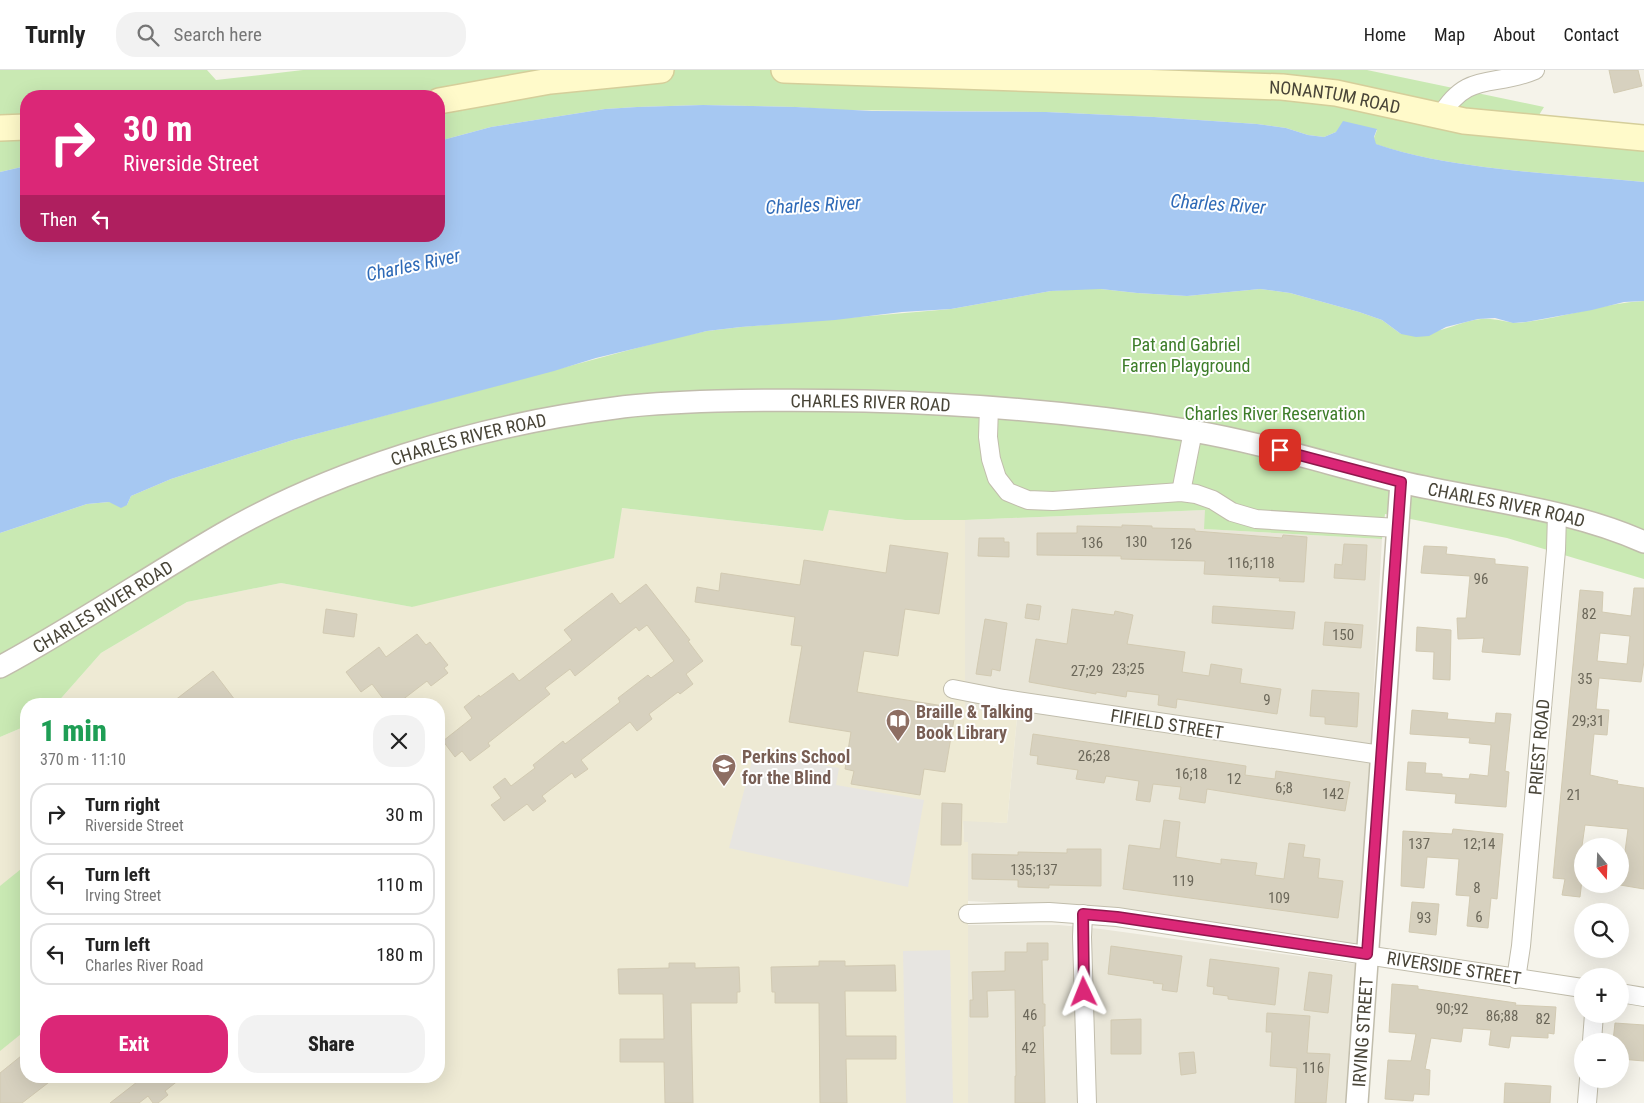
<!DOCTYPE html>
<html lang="en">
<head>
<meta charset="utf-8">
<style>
  :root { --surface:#fff; --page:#f2f2f2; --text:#222; --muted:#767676; --line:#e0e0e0; --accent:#db2777 }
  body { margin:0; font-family:"Roboto Condensed",sans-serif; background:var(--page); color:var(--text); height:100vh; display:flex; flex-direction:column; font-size:19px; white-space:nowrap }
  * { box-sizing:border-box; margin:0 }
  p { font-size:16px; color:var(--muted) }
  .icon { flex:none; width:28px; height:28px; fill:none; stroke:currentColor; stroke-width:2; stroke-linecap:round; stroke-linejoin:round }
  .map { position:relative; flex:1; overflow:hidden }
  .sheet { position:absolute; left:20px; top:628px; width:425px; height:385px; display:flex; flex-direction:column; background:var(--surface); border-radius:20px; box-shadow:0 5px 20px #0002 }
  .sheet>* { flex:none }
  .top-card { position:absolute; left:20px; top:20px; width:425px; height:152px; border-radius:20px; box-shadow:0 5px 20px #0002; background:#db2777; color:#fff; overflow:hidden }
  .needle { width:32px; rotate:161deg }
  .buttons { position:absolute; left:1574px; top:768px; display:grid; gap:10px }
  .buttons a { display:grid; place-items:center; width:55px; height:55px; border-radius:50%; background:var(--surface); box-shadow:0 5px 20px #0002; font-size:25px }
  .pin { position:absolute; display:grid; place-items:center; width:42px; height:42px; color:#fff; margin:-21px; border-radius:10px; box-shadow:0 2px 8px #0006 }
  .me { position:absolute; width:55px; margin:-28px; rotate:358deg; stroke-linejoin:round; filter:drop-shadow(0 0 4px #0008) }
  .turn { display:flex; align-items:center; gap:18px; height:105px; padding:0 20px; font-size:22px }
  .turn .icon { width:65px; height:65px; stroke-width:2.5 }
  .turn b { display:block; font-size:35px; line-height:42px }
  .then { display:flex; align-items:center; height:48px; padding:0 20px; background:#0003; gap:10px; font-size:19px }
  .round { display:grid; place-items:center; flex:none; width:52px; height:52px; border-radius:20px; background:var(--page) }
  .overview { display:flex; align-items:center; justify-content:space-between; height:85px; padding:0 20px }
  h1 { font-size:30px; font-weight:800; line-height:38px; color:#1e9e55 }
  .cta { display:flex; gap:10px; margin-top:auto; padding:10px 20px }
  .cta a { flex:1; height:58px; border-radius:20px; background:var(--accent); color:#fff; font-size:20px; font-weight:800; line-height:58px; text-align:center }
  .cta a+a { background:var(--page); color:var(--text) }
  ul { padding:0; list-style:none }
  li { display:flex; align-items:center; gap:15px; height:62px; margin:0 10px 8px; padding:0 10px; border:2px solid var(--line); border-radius:20px }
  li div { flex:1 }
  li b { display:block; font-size:19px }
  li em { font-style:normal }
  header { display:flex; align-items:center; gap:30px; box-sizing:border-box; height:70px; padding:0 25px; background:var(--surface); border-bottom:1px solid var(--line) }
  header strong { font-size:24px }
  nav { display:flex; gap:28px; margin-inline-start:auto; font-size:18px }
  .search { width:350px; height:45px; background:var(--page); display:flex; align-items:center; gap:12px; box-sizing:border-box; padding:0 18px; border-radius:20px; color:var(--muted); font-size:19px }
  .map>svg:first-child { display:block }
</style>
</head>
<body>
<header>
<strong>Turnly</strong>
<div class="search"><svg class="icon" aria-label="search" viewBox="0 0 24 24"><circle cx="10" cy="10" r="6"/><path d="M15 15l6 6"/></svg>Search here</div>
<nav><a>Home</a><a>Map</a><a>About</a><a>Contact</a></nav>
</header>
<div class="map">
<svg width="1644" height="1033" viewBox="0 0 1644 1033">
  <rect width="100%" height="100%" fill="#f5f3ea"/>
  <!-- residential -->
  <g fill="#e9e6d8">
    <polygon points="1205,440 1205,459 1382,469 1359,875 1102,839 968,831 968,772 964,772 963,750 1007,753 1017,648 965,638 965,450"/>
    <polygon points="968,855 1059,855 1101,859 1356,894 1347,1033 968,1033"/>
  </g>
  <!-- education -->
  <polygon fill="#eeead4" points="621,438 822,461 829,440 905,450 965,450 965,638 1017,648 1007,753 963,751 964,772 968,772 968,1033 0,1033 0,667 26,656 26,1006 439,1006 439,634 56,634 101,583 187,532 281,513 412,537"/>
  <!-- green -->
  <g fill="#c9e9b3">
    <path d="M0,0H207L216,10L303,0H1367L1544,37L1531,58L1644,68V112C1591,107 1537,104 1484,97C1447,92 1411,86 1375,74L1374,68L1377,60L1336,62L1324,67L1308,65L1286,58L1257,54L1154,47L1046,42L837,40L796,37L703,35L637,37L605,39L491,57L439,71V26H26V96L0,102Z"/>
    <path d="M1078,219H1101L1137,223L1187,226L1260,219L1290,223L1359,242L1382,250L1401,264C1413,263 1425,263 1436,261C1451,258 1466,250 1481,249C1497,247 1510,255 1526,252C1566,247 1604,233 1644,231V509L1507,468L1385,444L1382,469L1204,459L1205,440L965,450H905L829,440L823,461L622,438L614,488L412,537L281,513L187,532L101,583L56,634H26V656L0,667V463L87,434L109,432L127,435L131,426L171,409L293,370L674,268L707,261L741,257L951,239L1051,221Z"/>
    <polygon points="26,795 26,960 0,981 0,816"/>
  </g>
  <!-- parking -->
  <g fill="#e7e5e1">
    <polygon points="754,683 839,698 836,715 924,730 908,817 729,778"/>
    <polygon points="950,880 953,1033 906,1033 903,881"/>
  </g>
  <!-- water -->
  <path fill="#a6c8f2" d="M703,35L796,37L872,41L1046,42L1154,47L1257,54L1286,58L1308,65L1324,67L1336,62L1343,51L1377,59L1374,67L1376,74C1411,86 1447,92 1484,97C1537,104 1591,107 1644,112V231L1624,232L1592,240L1526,252L1513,253L1495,248L1478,249L1446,257L1429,266L1416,267L1401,264L1382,250L1359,242L1290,223L1260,219L1187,226L1137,223L1101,219L1051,221L951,239L902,242L835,250L741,257L707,261L596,288L554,301L293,370L171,409L131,426L127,435L121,438L109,432L87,434L0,463V102L26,96V166H439V71L491,57L605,39L637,37Z"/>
  <!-- building -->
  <g fill="#d7d1bf" stroke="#d2cab2" fill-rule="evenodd">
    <polygon points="1609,0 1638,0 1642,16 1614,23"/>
    <polygon points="1122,455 1152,456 1152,458 1195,459 1195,461 1282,468 1283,465 1307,467 1304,512 1279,511 1280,508 1204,504 1205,491 1121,489 1121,486 1037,485 1037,463 1077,463 1077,456 1122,457"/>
    <polygon points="979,468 1004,468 1004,472 1009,472 1009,487 978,486"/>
    <polygon points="1344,474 1367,475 1365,510 1334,508 1335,494 1342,495"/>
    <polygon points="890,475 948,483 939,544 905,539 898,586 864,581 857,622 956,638 945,702 924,699 920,725 851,714 854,701 845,699 851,662 789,652 802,576 791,575 795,547 695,532 697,517 719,521 721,503 800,515 804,490 886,503"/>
    <polygon points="1424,476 1447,477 1446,484 1495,489 1495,494 1528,497 1520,585 1482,582 1484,568 1458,569 1457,548 1466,548 1470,506 1421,503"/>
    <polygon points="646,514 690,570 688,571 703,591 686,604 693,614 680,624 678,622 649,644 652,649 637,661 630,652 581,690 588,699 575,708 572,703 542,726 546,731 533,741 527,734 504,751 491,735 501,728 493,717 505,708 511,716 535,698 533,695 563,671 565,674 620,632 618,628 648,605 651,608 674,591 647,555 639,561 636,557 575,606 570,599 545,618 550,624 488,673 490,676 470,691 462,681 455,687 443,671 472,648 464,637 479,625 480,627 513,603 519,611 572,570 564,560 577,550 612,523 620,534"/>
    <path d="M1634,518H1644V591L1641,612L1599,608L1596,639L1609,640L1607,665L1594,664L1590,705L1618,711L1617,714L1644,718V819L1620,815V798L1621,789H1624L1628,759L1585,755L1582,776V810L1580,827L1562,825L1565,809L1553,808L1580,520L1603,522L1602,542L1631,546ZM1600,563L1630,566L1627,594L1597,591Z"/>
    <polygon points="1027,534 1041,536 1039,550 1025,548"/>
    <polygon points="1213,536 1295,542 1293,559 1212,553"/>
    <polygon points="326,539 357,544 354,567 323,563"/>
    <polygon points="1072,539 1114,545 1115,541 1133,545 1127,574 1185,582 1182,602 1209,606 1211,594 1242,599 1240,613 1281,619 1277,644 1177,629 1176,638 1158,635 1159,625 1127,621 1126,627 1096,622 1096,624 1029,612 1036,569 1067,574"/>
    <polygon points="985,549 1007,553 1000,601 992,599 991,606 976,604"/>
    <polygon points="1325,552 1363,555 1361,578 1323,575"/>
    <polygon points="1417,557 1451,560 1450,610 1433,609 1434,582 1416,581"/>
    <polygon points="417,564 426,575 430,572 448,595 444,598 448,603 431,616 427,611 397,634 387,634 372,614 361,622 346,602 379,577 386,587"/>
    <polygon points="213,601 238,634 170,634"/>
    <polygon points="1312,620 1359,623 1357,657 1325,654 1325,647 1310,646"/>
    <polygon points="1412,640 1448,643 1447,649 1495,653 1496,643 1511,644 1505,701 1509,702 1506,737 1455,733 1456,724 1406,720 1408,692 1426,693 1425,703 1442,704 1442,707 1469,709 1470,704 1488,706 1491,675 1469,673 1470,668 1410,664"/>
    <polygon points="1033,664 1246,696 1245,705 1275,709 1276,701 1350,712 1345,741 1207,719 1205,733 1179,729 1181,717 1153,714 1150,732 1136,730 1139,711 1106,706 1104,713 1076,709 1078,700 1037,694 1038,686 1030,685"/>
    <polygon points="942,733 962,734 961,775 941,775"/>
    <polygon points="1164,750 1180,752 1176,787 1221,794 1221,789 1257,793 1255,805 1284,809 1289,773 1305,775 1303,787 1320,789 1318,808 1343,811 1338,848 1123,819 1129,775 1160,779"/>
    <polygon points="1453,759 1503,764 1497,829 1491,828 1488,858 1467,856 1470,826 1456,825 1459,789 1427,787 1424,818 1401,816 1403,761 1452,764"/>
    <polygon points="1067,779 1101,779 1101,816 1049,815 1049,818 1018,817 1018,810 972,809 972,784 1018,785 1018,782 1067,783"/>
    <polygon points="1412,832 1439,834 1436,865 1409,862"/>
    <polygon points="1027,873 1048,873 1048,890 1042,890 1043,934 1045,934 1045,956 1043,956 1045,1033 1015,1033 1015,1006 1016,1006 1015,920 987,921 988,947 970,947 970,930 973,930 972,902 1005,901 1005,882 1027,882"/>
    <polygon points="1111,876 1182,886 1177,922 1162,920 1163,914 1153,913 1154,911 1108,904"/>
    <polygon points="1210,889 1279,898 1275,935 1228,929 1228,926 1213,924 1214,917 1207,916"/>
    <polygon points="819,891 845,891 845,896 895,895 896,921 845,921 846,966 896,966 896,989 846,989 847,1033 820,1033 819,933 775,933 775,922 772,922 771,897 819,896"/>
    <polygon points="669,893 695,893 695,898 739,897 740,922 737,922 737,933 691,933 693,1033 665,1033 664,992 620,992 620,969 664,969 663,924 619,924 618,899 669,898"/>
    <polygon points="1309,902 1332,905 1328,943 1304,940"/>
    <polygon points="1392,914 1418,916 1418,919 1516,933 1515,935 1556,937 1554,964 1548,963 1548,968 1511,966 1509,978 1489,975 1491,960 1463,958 1461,972 1431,968 1425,999 1430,1000 1429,1025 1414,1024 1413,1031 1385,1029 1388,990 1411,991 1416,964 1389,962"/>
    <polygon points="1267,943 1310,946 1307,983 1330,984 1326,1033 1295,1033 1297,998 1270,996 1272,962 1266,962"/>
    <polygon points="1141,949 1141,984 1111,984 1111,950"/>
    <polygon points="1615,953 1644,955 1644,991 1620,989 1620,971 1613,971"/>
    <polygon points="26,982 26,1006 57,1006 22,1033 0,1033 0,1003"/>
    <polygon points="1194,982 1196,1003 1181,1005 1179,983"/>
    <polygon points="132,1006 184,1006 165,1021 168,1025 158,1033 153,1033 148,1026 139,1033 110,1033 137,1012"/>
    <polygon points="1505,1013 1551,1016 1550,1033 1504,1033"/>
  </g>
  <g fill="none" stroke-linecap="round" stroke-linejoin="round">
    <defs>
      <g id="minor">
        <path d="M1440,47C1467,0 1494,18 1535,0"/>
        <polyline points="989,337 988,367 991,389 997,408 1008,422 1028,430 1053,431 1181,422 1196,424 1213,430 1232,442 1256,449 1397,458"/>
        <polyline points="1181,422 1193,361"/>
        <polyline points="953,619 1004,629 1381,685"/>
        <polyline points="968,844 1049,842 1117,847 1582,918"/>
        <polyline points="1083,844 1082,867 1087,1033"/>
        <polyline points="1516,909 1521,876 1556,480 1557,444"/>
        <polyline points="1620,923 1644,927"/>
        <polyline points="1592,971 1594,944"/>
        <polyline points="1587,1033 1589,1009"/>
      </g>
      <g id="tertiary">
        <path id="s1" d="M0,597C76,556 148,507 222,464C279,431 342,405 404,385C472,363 544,347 615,338C649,333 684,332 718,331C767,330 816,330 865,331C974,334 1084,343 1192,361C1263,373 1331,395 1401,412C1482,431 1568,438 1644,472"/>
        <path id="s2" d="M1357,1033L1401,412"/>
      </g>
      <g id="secondary">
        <path id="s3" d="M784,0L1282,17L1336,23L1464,51L1644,68"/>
        <polyline points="439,31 550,11 661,0"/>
        <polyline points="0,58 26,57"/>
      </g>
    </defs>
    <!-- minor casing -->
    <use href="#minor" stroke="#c1bdac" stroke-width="20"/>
    <!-- tertiary casing -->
    <use href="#tertiary" stroke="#c1bdac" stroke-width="24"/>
    <!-- secondary casing -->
    <use href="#secondary" stroke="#d5ce9a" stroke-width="28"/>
    <!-- minor -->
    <use href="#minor" stroke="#fff" stroke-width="18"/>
    <!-- tertiary -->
    <use href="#tertiary" stroke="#fff" stroke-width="21"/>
    <!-- secondary -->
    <use href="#secondary" stroke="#fffaca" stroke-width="25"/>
  </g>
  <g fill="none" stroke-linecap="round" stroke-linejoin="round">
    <defs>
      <polyline id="route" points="1084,922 1083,844 1117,847 1367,884 1401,412 1280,380"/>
    </defs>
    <!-- route casing -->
    <use href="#route" stroke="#8e194d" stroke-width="12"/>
    <!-- route -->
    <use href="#route" stroke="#db2777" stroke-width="9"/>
  </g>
  <!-- icons -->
  <defs>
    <symbol id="library-pin" viewBox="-11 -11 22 30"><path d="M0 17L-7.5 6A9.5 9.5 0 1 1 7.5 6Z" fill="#8d6e63" stroke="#fff"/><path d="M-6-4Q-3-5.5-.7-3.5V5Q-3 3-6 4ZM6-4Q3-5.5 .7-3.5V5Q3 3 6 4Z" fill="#fff"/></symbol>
    <symbol id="school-pin" viewBox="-11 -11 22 30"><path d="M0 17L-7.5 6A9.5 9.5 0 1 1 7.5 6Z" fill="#8d6e63" stroke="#fff"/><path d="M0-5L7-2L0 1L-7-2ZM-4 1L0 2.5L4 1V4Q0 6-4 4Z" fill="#fff"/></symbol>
  </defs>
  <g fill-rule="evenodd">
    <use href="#library-pin" x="884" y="637" width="28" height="38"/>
    <use href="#school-pin" x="710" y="682" width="28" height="38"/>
  </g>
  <g text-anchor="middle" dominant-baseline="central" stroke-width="4" stroke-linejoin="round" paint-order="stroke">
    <!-- number labels -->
    <g font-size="15" fill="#6c685a">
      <text x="1136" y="472">130</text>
      <text x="1092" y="473">136</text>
      <text x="1181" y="474">126</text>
      <text x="1251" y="493">116;118</text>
      <text x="1481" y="509">96</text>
      <text x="1589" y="544">82</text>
      <text x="1343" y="565">150</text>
      <text x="1128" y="599">23;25</text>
      <text x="1087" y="601">27;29</text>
      <text x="1585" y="609">35</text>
      <text x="1267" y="630">9</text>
      <text x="1588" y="651">29;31</text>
      <text x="1094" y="686">26;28</text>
      <text x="1191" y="704">16;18</text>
      <text x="1234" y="709">12</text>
      <text x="1284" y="718">6;8</text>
      <text x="1333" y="724">142</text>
      <text x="1574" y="725">21</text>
      <text x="1419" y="774">137</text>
      <text x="1479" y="774">12;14</text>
      <text x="1034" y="800">135;137</text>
      <text x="1183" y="811">119</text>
      <text x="1477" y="818">8</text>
      <text x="1279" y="828">109</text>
      <text x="1479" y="847">6</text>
      <text x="1424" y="848">93</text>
      <text x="1452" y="939">90;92</text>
      <text x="1030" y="945">46</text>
      <text x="1502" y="946">86;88</text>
      <text x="1543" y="949">82</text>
      <text x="1029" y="978">42</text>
      <text x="1313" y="998">116</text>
    </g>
    <!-- street labels -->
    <g font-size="18" fill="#494538" stroke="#fff">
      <text stroke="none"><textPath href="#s3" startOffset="552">NONANTUM ROAD</textPath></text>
      <text stroke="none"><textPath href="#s1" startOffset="930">CHARLES RIVER ROAD</textPath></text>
      <text stroke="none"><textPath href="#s1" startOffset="524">CHARLES RIVER ROAD</textPath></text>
      <text stroke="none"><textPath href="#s1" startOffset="1576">CHARLES RIVER ROAD</textPath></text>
      <text stroke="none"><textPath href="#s1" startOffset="119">CHARLES RIVER ROAD</textPath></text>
      <text transform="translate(1167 654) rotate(9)">FIFIELD STREET</text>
      <text transform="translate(1539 677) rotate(-85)">PRIEST ROAD</text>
      <text transform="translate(1454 898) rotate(9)">RIVERSIDE STREET</text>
      <text stroke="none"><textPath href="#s2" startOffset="71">IRVING STREET</textPath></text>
    </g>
    <!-- park labels -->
    <g font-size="18" fill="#3d7d29" stroke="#fff">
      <text x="1186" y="274">Pat and Gabriel<tspan x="1186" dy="21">Farren Playground</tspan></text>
      <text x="1275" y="343">Charles River Reservation</text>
    </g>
    <!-- education labels -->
    <g font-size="18" font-weight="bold" fill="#785e54" stroke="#fff" text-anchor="start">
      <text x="916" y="641">Braille &amp; Talking<tspan x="916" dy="21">Book Library</tspan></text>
      <text x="742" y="686">Perkins School<tspan x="742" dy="21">for the Blind</tspan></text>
    </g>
    <!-- water labels -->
    <g font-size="19" font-style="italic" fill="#2e6ab7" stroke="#fff">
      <text transform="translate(1218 134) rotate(4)">Charles River</text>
      <text transform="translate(813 135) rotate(-3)">Charles River</text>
      <text transform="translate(413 195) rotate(-12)">Charles River</text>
    </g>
  </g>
</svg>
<div class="buttons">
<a><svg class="needle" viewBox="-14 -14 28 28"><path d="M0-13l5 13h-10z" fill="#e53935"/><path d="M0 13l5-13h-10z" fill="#767676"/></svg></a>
<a><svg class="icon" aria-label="search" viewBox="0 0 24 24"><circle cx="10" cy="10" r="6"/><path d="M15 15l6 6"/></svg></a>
<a>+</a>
<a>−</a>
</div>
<div class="pin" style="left:1280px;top:380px;background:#d93025"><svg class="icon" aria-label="arrive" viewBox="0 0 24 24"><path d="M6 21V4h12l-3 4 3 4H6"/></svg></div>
<svg class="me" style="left:1084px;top:922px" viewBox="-20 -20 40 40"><path d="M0-17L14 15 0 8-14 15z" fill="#db2777" stroke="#fff" stroke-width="4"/></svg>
<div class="top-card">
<div class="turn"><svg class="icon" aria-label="right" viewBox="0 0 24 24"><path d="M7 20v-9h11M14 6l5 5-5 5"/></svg><div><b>30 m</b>Riverside Street</div></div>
<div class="then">Then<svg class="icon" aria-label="left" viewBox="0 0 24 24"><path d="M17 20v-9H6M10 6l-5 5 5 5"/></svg></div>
</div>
<section class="sheet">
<div class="overview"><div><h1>1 min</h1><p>370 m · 11:10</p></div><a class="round"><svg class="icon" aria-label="close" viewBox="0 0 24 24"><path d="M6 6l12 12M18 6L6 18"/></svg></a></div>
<ul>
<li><svg class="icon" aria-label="right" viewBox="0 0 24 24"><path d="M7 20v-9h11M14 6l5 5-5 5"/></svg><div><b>Turn right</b><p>Riverside Street</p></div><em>30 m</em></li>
<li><svg class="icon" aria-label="left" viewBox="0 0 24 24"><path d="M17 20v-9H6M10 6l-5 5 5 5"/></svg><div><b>Turn left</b><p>Irving Street</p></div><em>110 m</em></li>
<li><svg class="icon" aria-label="left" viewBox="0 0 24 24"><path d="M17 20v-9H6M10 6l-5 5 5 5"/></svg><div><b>Turn left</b><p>Charles River Road</p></div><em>180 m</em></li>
</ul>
<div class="cta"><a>Exit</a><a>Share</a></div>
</section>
</div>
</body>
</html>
